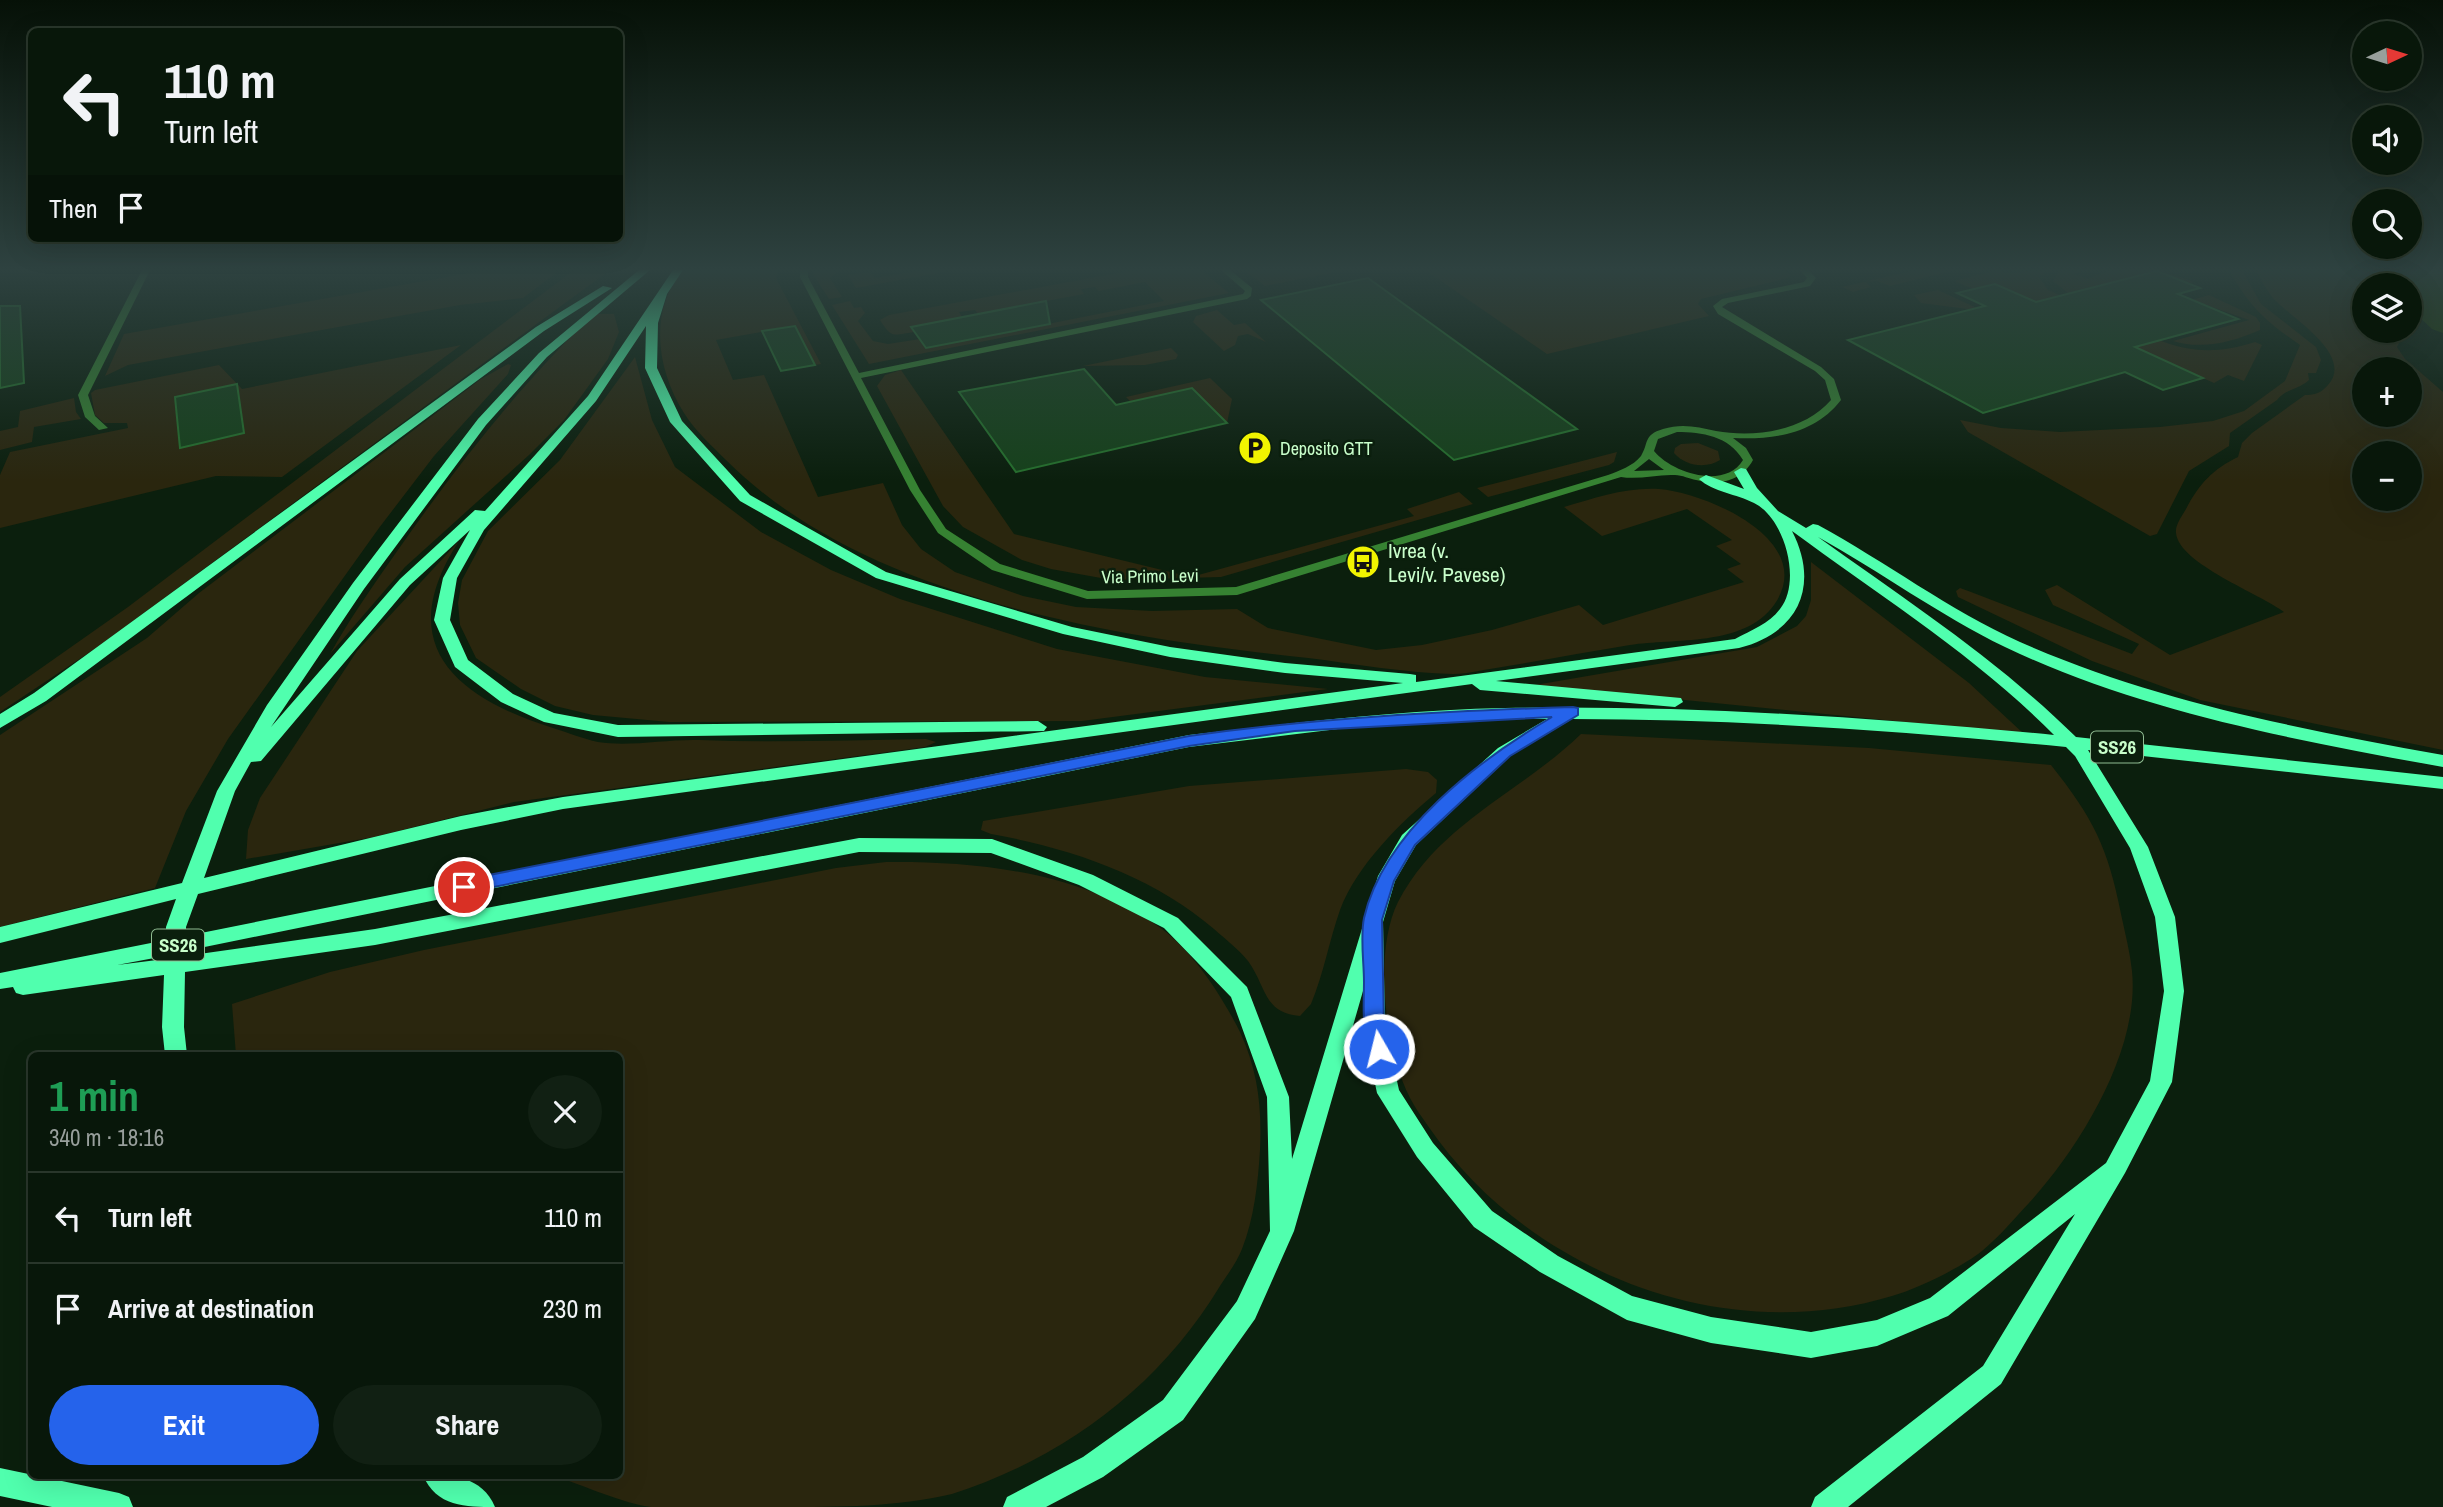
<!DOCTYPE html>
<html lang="en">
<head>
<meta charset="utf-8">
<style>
  :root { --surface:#08170a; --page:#112013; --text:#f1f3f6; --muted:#989f9c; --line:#29362b; --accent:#2563eb }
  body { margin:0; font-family:"Archivo Narrow",sans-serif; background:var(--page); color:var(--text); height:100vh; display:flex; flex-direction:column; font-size:26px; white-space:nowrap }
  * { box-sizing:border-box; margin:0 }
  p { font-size:23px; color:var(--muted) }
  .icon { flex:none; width:38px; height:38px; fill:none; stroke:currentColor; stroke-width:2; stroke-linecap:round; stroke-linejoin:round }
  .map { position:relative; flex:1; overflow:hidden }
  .drawer { position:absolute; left:28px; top:1052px; width:595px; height:427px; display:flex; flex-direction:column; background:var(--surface); border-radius:10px; box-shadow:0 7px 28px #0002,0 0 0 2px var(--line) }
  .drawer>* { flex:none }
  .guide { position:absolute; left:28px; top:28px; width:595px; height:214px; border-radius:10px; box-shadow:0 7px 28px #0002,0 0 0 2px var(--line); background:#08170a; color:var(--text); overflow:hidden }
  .needle { width:46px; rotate:86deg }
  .controls { position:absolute; left:2352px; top:21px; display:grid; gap:14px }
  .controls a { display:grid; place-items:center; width:70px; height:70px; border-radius:50%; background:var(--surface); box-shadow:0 7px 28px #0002,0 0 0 2px var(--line); font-size:35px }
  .pin { position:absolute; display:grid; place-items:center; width:60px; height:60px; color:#fff; margin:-30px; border:4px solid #fff; border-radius:50%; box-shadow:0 2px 7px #0007 }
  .me { position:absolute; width:77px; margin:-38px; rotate:352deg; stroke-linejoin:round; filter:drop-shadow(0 0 5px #0008) }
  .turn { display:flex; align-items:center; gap:24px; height:147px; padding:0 21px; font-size:32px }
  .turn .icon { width:91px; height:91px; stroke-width:2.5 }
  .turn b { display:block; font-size:49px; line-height:60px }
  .then { display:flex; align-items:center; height:66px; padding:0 21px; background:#0003; gap:14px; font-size:26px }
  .round { display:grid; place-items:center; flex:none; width:74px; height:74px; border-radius:37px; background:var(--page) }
  .headline { display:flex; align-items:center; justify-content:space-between; height:119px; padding:0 21px }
  h1 { font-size:42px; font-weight:800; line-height:52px; color:#1e9e55 }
  .action { display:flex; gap:14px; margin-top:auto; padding:14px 21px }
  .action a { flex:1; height:80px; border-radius:42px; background:var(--accent); color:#fff; font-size:28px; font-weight:800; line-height:80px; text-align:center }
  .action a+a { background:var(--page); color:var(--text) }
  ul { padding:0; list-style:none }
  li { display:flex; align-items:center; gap:21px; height:91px; padding:0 21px; border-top:2px solid var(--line) }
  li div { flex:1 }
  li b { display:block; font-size:26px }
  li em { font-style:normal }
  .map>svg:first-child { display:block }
</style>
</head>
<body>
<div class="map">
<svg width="2443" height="1507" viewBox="0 0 2443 1507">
  <rect width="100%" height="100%" fill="#0b1f0d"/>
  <!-- green -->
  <g fill="#2a260e" fill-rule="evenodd">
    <polygon points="487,270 560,270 523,298 460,305 128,365 105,376 124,334"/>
    <polygon points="574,270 610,270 99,646 0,712 0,697 128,607"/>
    <path d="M683,270H778L776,278L821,364L815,365L794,326L716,340L733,380L764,375L818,497L883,483L902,525L921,549L955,572L1023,596L1076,607L1152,611L1237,609L1268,628L1376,650L1422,645L1492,630L1579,605L1603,625L1744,582L1727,569L1741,564L1716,546L1732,540L1687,509L1602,536L1564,507C1595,498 1626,487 1659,489C1707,493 1819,541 1774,605C1744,647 1674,638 1630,645C1587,652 1544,660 1502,667C1486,669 1469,674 1453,674C1406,673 1356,664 1308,658C1120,638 866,600 727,461C712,446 696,432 684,413C657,370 648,312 683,270Z"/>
    <polygon points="815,270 840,270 830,278 842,297 829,299 813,274"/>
    <polygon points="923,270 954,270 856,288 848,275 870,272 875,278"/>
    <path d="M1134,270H1201L1229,293L869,364L832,305L850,301L854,308L861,307L865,313L858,321L873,341L888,344L920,339L926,348L1164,301L1145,282L1099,291L1095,287L1081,289L1084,294L978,314L975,310L959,312L962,317L911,327L914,332C893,335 892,339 880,320L889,315Z"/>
    <polygon points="1244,270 1346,270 1265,286"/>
    <polygon points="1425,270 1782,270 1791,275 1788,278 1701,299 1698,304 1709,316 1547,354"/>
    <polygon points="1916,270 1955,270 1890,286 1877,281 1866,282 1871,287 1853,292 1842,287"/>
    <polygon points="1998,270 2007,273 2046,270 2039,277 2048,290 2099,312 2074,319 1995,284 1973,289 1954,281"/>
    <path d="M2065,270H2083L2074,274L2088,279C2122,261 2160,269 2194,282L2189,284L2157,271L2069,294L2053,281L2058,273Z"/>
    <path d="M2229,270H2242L2261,304L2316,347L2321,360L2316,373H2308L2309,380C2298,390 2287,388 2277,400L2230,433L2229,446L2189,471L2157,534L2150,536L1968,432L1960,420L2001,428L2060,432L2160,427L2213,421L2244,411L2285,381L2300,345C2265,321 2250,307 2229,270Z"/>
    <path d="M2256,270H2370L2386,285H2364V331H2388L2389,337L2400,341L2397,347L2405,359L2443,392V750L2200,700L2092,661L1958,597L1956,591L1960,588L1971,592L2132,654L2139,644L2053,605L2045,590L2057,585L2170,655L2284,612C2261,594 2179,564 2176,533C2175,525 2182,516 2186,509C2199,484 2213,469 2238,457L2242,443L2252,433L2305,395C2315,395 2321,393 2328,385C2355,355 2291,318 2273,298C2266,289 2261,280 2256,270ZM2364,369H2410V415H2364ZM2364,453H2410V499H2364Z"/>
    <polygon points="1938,290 1983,311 1921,303 1914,295"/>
    <path d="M2209,295L2256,317L2260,323V330C2233,342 2202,350 2173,341L2249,320L2192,300Z"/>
    <polygon points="1217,310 1234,325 1245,323 1266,342 1248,334 1238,336 1235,345 1224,351 1193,322 1196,316"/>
    <path d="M594,314H614L619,332L608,359L564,420L529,455L405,567L330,654C354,611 384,570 412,530C468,452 525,380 594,314Z"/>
    <path d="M2120,324C2172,346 2198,360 2255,342L2262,345L2244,381L2228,375L2214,383L2096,330Z"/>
    <polygon points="461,345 282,477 216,476 0,528 0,475 10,452 128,428 127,423 104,423 95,415 91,393 95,390 219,365 242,389"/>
    <polygon points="1171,348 1178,355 1176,359 1145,365 1083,366"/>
    <polygon points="635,357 652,420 675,467 761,532 831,570 900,599 1057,649 1205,677 1328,689 1082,721 669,722 593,715 555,706 521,689 476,658 460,625 458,603 462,580 488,531 560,460"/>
    <polygon points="508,364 511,365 508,374 434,456 379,528 228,739 186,811 155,888 0,927 0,735 147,638 199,593 481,379"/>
    <polygon points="901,370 1014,534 1191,577 1414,516 1407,509 1459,492 1473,504 1221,577 1112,580 1051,569 1022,560 963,527 943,506 877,386 885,375"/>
    <polygon points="1210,378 1232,399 1227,423 1192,388 1131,402 1126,397"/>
    <polygon points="74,398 76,412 81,419 34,427 32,442 0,450 0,431 18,427 20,411"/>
    <path d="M1698,443L1718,451L1720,460C1706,469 1685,466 1674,453L1675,448L1681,444Z"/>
    <polygon points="1617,452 1614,462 1609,465 1488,497 1477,488"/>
    <path d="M459,541C392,644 454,697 553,728C567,732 583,739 598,742C630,747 666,739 699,740C775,743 851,740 926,739L936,742L925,747L514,802L374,837L246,859L248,830L260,798L357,651Z"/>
    <polygon points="1811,562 1969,683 2024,734 1535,685 1757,647 1797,626 1806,616 1811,600"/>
    <path d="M1581,734L1869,748L2051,765C2093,818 2108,847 2121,914C2125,933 2130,952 2132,971C2140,1050 2080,1147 2029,1203C2014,1219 1999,1237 1982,1251C1962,1267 1917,1289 1892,1296C1722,1348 1527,1271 1428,1126C1422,1117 1415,1108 1410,1098C1385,1049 1373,952 1398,902C1439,823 1520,793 1581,734Z"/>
    <path d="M1406,769L1428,772L1437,780L1436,793C1400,823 1357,865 1340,910C1329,941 1324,973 1311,1004L1300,1016C1266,1013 1267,992 1252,967C1244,953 1226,940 1214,929C1153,876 1070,848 991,834L981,830L983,821L1189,786Z"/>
    <path d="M886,862C978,861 1083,872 1162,929C1194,953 1222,996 1240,1032C1258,1071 1262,1107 1260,1150C1258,1183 1254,1219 1242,1249C1237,1262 1227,1275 1220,1286C1159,1387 1064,1458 952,1494C897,1507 839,1507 781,1507C738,1507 693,1507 651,1507C625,1504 582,1485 555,1476L620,1475V1055H236L232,1004L330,972L424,950L836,868Z"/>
  </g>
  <!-- water -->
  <polygon fill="#1f3d06" points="2370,270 2443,270 2443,333 2432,329 2410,308 2410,285 2386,285"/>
  <!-- building -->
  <g fill="#16411b" stroke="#266f2e" stroke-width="2">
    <polygon points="2157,271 2200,288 2178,294 2238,319 2135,347 2203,378 2163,390 2125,372 1983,413 1848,340 1985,306 1957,293 1995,284 2036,302"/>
    <polygon points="1368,278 1577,429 1454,460 1261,300"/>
    <polygon points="1046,301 1050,324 926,348 911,327"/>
    <polygon points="0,306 20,306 24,383 0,388"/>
    <polygon points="795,326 815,365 781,371 762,331"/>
    <polygon points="1084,369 1116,405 1192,388 1227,423 1016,472 959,392"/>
    <polygon points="237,384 244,433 180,448 175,397"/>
  </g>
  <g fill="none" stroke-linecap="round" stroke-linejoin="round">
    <!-- minor -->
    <g fill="#368232" fill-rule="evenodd">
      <polygon points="142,270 150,270 88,395 95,416 108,428 99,430 85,417 78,395"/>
      <path d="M800,270H808V277L859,373L1243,294L1245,291L1221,270H1230L1252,288L1251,296L1247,299L861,378L920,490L946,529L1000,564L1088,591L1236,587L1608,475C1619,471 1633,466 1641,456C1649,443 1643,435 1663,429C1682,423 1698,427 1716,431C1755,438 1804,431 1831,400L1825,380L1815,371L1718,314L1713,306L1722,299L1804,282L1807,278L1800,270H1808L1816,278L1810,286L1728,303L1722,307L1821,367L1834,379L1841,400C1815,434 1773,440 1733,438L1746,448L1753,460C1741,482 1720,485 1696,480C1690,479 1682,475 1675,475C1658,474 1639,480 1621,477L1237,595L1087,599L992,570L938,533L910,490L800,277ZM1677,432C1702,432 1729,436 1743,460C1725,490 1672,473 1654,451L1658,439ZM1649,459L1664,470L1634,471Z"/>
    </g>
    <!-- primary -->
    <g fill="#50ffae" fill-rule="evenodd">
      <path d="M639,270H650L547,357L486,425L364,589L271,727L400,579L475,510L485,511L588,396L673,270H683L667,294L658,323L657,368L682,421L750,495L886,572L1072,627L1170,647L1285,663L1410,674L1416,675V682L1735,639C1751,630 1769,624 1780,609C1802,582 1785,518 1754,503C1737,494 1713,492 1699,479L1706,475L1744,489L1734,472L1741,468L1746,469L1757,488L1778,511L1806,528L1813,524L1818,525C1886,562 1949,610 2020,642C2154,701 2299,729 2443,755V767C2295,740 2141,712 2005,647C1939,615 1881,572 1818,537C1906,600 1998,660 2076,737L2443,777V789L2088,750L2148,847L2175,917L2184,991L2172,1082L2125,1173L2001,1384L1848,1507H1811L1815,1497L1983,1366L2075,1214L1948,1316L1877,1346L1811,1358L1711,1343L1627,1320L1540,1272L1474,1227L1417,1157L1377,1093L1363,1027V991L1294,1231L1255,1319L1183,1420L1103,1477L1046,1507H1003L1007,1497L1083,1457L1163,1400L1237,1301L1270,1231L1267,1097L1231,997L1164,928L1079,885L991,853L859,852L375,945L185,972L184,1027L187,1055H165L162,1027L164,975L23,995L16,993L13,987L0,989V973L166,940V927L176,899L0,943V927L182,883L217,791L267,705L353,583L478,419L539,353ZM646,326L645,368L670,422L740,501L876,578L1063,634L1170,657L1285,673L1403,683L563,797L461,816L204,878L235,791L251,762L261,761L410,585L470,530L443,578L434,620L455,667L501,702L544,722L618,737L1044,731L1047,727L1038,721L618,725L554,713L513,694L468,660L450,620L457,578L484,530L596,401ZM1792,531C1880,596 1976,656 2054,735C1871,717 1688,705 1505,708C1399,710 1294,723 1189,735L186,936V927L198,894L461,830L563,809L1472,684L1480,690L1675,707L1683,702L1681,698L1496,681L1739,648C1799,633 1820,585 1792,531ZM1503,719H1547L1498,748L1402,835L1378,876L1292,1159L1289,1097L1247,987L1178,918L1093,875L992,839L859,838L375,929L185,956V951L1189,747L1346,728ZM1572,719C1737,719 1902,731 2066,747L2075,756L2130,848L2155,917L2164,991L2150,1081L2106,1163L1930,1298L1877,1320L1811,1332L1711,1317L1632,1296L1558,1256L1492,1211L1433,1143L1399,1090L1385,1027L1383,922L1395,881L1416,845L1510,756ZM165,956V959L117,965Z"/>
      <polygon points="603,286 612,288 544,331 46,701 0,728 0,714 34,693 536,327"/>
      <polygon points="0,1468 119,1493 129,1497 133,1507 52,1507 0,1496"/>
      <path d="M423,1475C452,1475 482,1476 495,1507C466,1507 436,1507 423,1475Z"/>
    </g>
  </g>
  <!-- sky -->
  <linearGradient id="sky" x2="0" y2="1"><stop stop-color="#061107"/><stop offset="0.56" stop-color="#2e4240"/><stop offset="1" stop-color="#2e4240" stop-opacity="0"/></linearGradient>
  <rect width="2443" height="481" fill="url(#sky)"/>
  <!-- route -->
  <path fill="#2563eb" stroke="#184099" stroke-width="2" d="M1573,707L1578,708V715L1510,756L1415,845L1394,881L1382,920L1384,1027L1389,1049L1386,1055H1372C1361,1033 1364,1005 1364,982C1364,962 1360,937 1364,918C1384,831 1479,760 1552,717L1295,731L1189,746L464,893L455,887L464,880L1189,736C1317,718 1444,711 1573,707Z"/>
  <!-- icons -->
  <defs>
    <symbol id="parking-disc" viewBox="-11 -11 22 22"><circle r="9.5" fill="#f1f400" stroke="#0b1f0d"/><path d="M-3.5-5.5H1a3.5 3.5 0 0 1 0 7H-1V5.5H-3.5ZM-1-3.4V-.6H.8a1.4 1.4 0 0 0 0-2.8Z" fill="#111"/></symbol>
    <symbol id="bus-disc" viewBox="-11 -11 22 22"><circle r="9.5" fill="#f1f400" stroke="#0b1f0d"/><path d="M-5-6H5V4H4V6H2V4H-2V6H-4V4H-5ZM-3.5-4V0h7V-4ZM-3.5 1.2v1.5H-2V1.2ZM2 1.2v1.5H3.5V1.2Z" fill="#111"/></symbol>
  </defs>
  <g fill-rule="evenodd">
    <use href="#parking-disc" x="1236" y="429" width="38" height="38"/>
    <use href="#bus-disc" x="1344" y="543" width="38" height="38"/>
  </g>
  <g text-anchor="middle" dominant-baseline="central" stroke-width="5" stroke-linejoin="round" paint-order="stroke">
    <!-- far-poi labels -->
    <g font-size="18" fill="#c9ffcb" stroke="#0b1f0d" text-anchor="start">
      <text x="1280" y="448">Deposito GTT</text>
    </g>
    <!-- far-street labels -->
    <g font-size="18" fill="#c9ffcb" stroke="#0b1f0d">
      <text transform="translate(1150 576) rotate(-1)">Via Primo Levi</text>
    </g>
    <!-- shield labels -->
    <g fill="#0b1f0d" stroke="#90bc92" stroke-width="2">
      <rect x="2091" y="731.5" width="52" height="31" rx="5"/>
      <rect x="152" y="929.5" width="52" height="31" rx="5"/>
    </g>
    <g font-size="19" font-weight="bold" fill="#c9ffcb">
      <text x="2117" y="747">SS26</text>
      <text x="178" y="945">SS26</text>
    </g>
    <!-- poi labels -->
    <g font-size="21" fill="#c9ffcb" stroke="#0b1f0d" text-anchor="start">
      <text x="1388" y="550">Ivrea (v.<tspan x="1388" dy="24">Levi/v. Pavese)</tspan></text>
    </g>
  </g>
</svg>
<div class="controls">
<a><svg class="needle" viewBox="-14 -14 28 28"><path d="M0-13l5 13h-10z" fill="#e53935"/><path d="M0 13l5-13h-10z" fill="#989f9c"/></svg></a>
<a><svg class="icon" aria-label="sound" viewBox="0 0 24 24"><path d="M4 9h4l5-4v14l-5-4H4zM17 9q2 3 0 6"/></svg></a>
<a><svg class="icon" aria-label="search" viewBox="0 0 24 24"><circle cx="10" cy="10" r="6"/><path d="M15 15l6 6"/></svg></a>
<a><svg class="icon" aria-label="layers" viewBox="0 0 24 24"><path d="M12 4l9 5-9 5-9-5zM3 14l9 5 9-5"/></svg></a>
<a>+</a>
<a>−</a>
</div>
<div class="pin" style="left:464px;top:887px;background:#d93025"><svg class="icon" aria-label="arrive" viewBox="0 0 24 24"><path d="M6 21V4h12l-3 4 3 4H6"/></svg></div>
<svg class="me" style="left:1379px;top:1049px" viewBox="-20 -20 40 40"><circle r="17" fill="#2563eb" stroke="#fff" stroke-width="3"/><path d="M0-11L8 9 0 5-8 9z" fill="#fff"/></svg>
<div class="guide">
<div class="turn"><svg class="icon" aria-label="left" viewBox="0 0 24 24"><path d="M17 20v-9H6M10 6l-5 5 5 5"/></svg><div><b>110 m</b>Turn left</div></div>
<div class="then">Then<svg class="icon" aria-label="arrive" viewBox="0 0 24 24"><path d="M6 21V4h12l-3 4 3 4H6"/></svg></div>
</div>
<section class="drawer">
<div class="headline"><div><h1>1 min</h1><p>340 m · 18:16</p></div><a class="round"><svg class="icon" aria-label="close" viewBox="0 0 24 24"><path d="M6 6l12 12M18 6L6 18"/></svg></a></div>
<ul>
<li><svg class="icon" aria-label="left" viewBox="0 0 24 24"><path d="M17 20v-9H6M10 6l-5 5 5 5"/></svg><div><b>Turn left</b></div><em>110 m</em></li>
<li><svg class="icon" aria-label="arrive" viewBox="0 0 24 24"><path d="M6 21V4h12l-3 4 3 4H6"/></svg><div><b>Arrive at destination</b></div><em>230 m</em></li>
</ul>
<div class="action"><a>Exit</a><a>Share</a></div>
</section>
</div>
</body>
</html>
